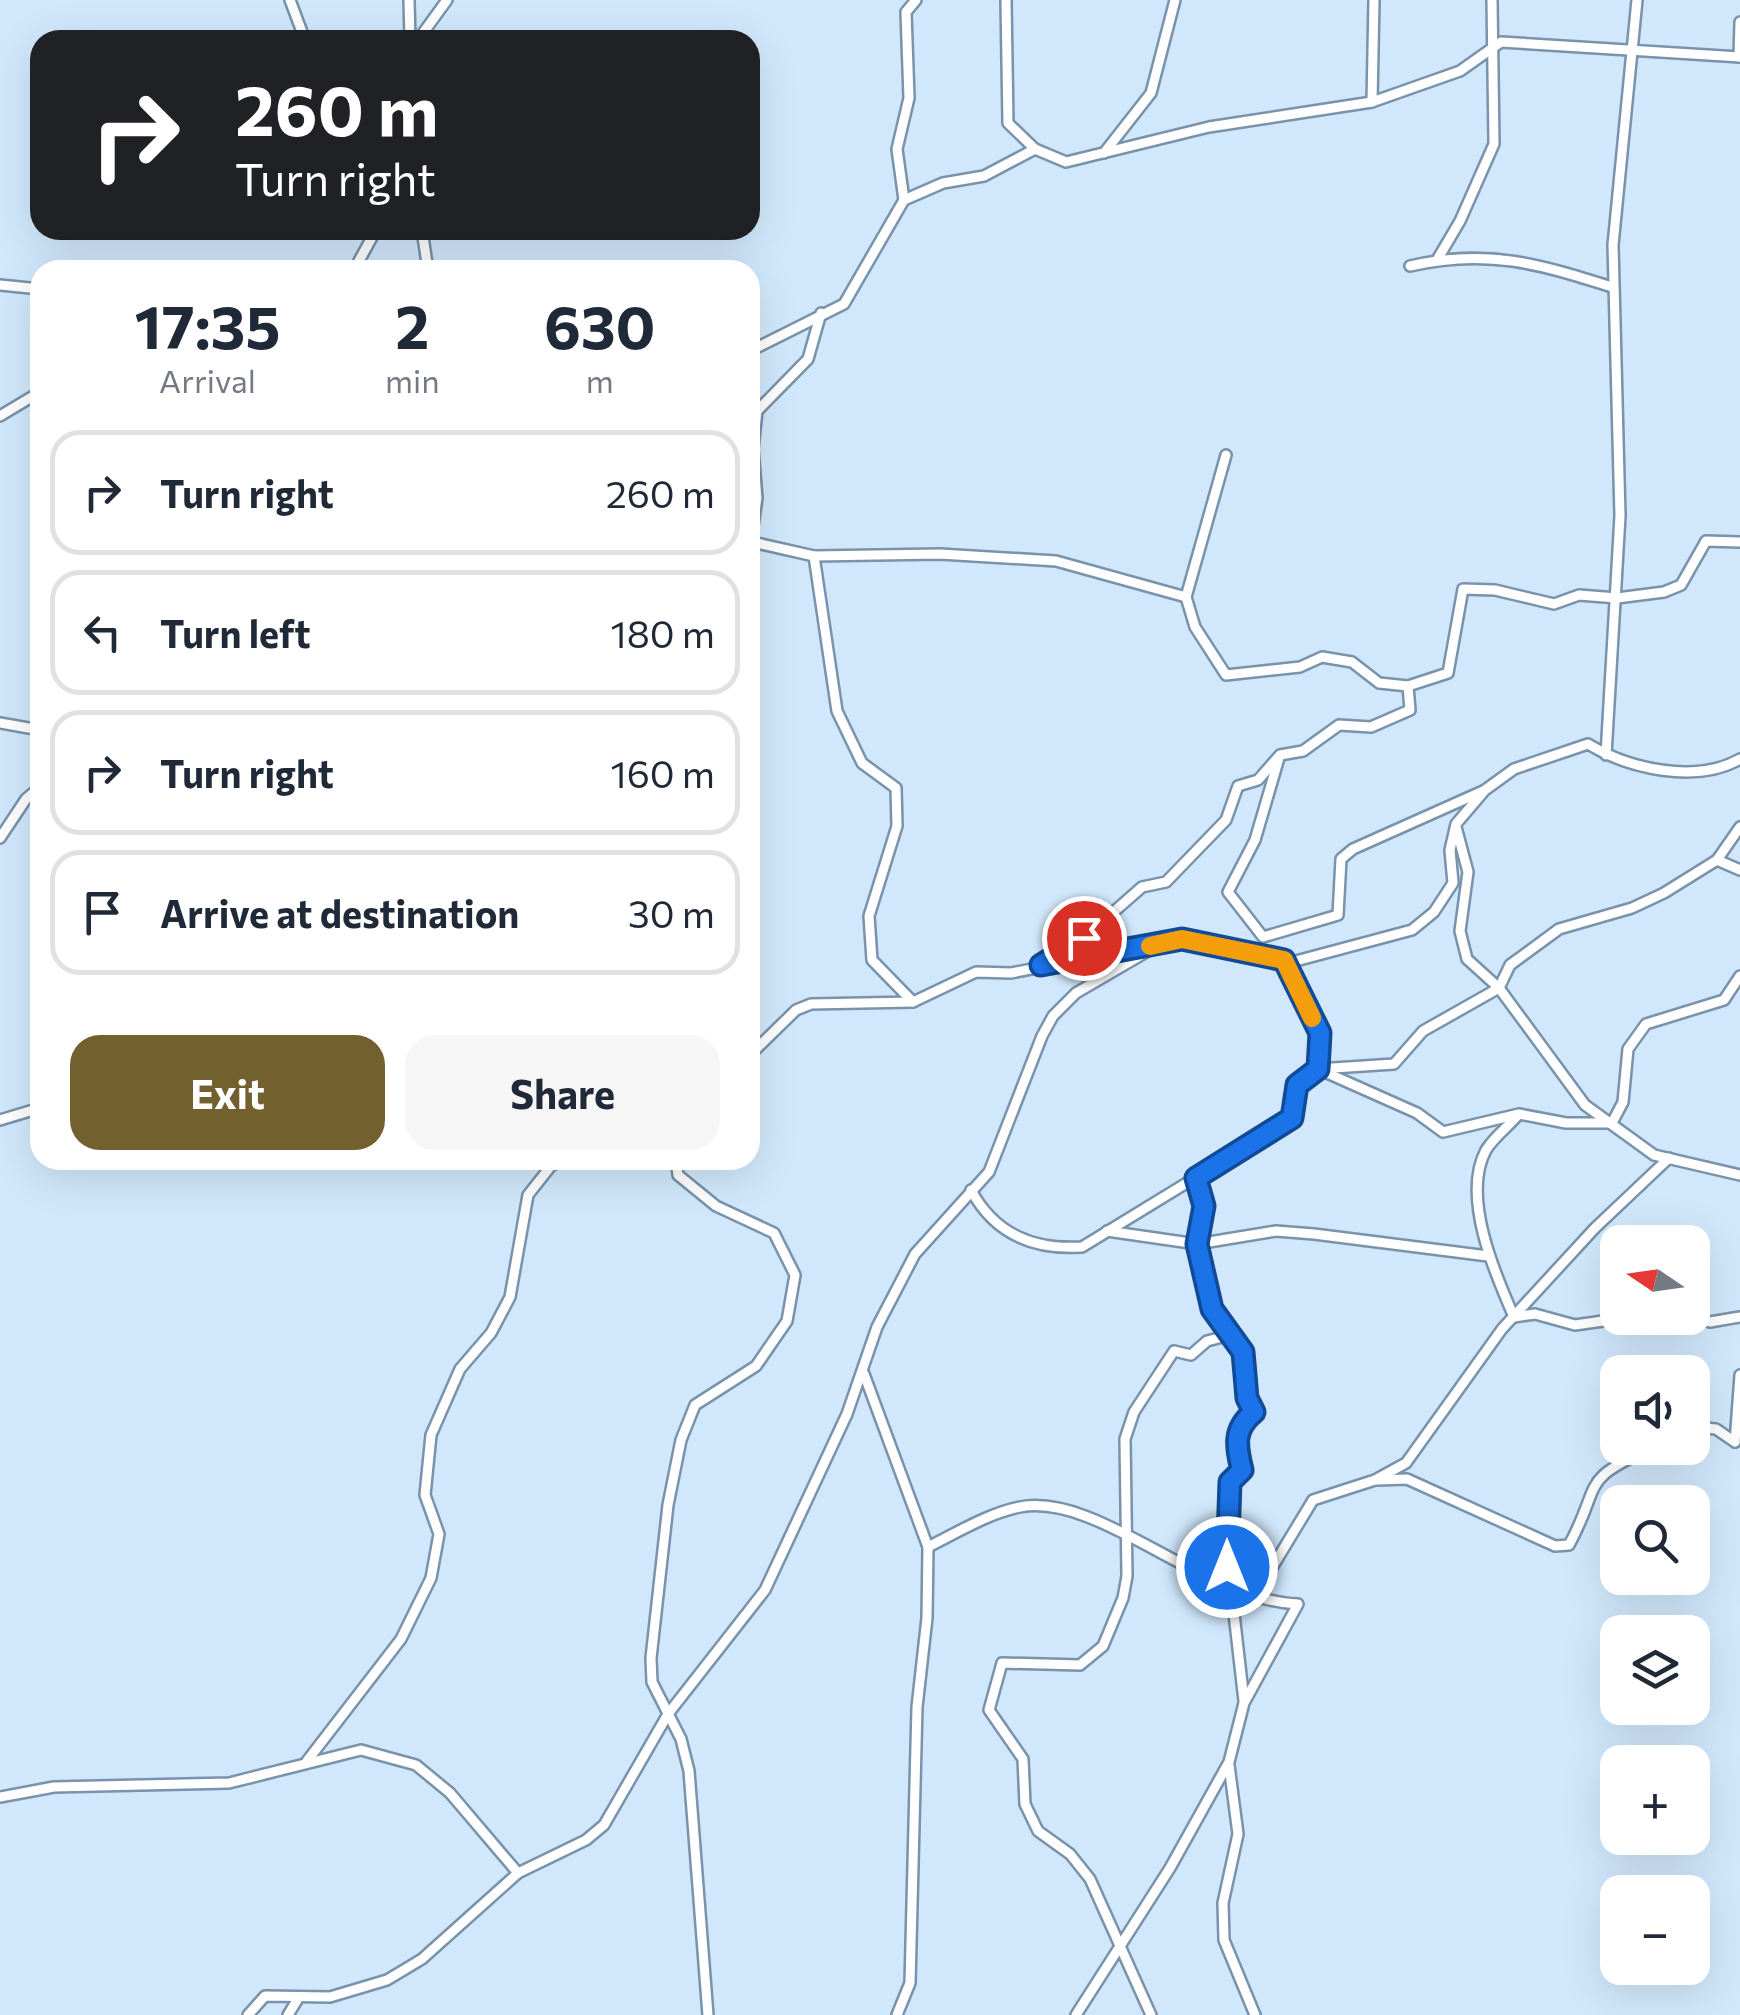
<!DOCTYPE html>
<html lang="en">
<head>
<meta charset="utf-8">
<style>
  :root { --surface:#fff; --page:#f6f6f7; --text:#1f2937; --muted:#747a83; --line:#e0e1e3; --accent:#73602f }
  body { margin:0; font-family:Commissioner,sans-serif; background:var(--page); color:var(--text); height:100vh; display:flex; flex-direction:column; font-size:38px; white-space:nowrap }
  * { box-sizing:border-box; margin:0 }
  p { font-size:32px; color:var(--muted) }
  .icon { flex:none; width:55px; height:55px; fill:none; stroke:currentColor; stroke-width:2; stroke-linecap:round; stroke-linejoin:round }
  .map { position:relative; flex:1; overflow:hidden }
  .details { position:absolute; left:30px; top:260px; width:730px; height:910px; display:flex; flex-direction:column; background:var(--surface); border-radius:30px; box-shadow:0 10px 40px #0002 }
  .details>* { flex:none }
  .hud { position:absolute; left:30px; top:30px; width:730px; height:210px; border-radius:30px; box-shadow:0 10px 40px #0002; background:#202124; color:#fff; overflow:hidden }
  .needle { width:65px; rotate:283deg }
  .tools { position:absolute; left:1600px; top:1225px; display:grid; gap:20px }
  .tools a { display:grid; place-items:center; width:110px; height:110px; border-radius:20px; background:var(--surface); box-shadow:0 10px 40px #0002; font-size:50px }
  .pin { position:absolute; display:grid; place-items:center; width:85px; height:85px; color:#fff; margin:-42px; border:5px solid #fff; border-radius:50%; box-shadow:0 2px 10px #0007 }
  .me { position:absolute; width:110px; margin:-55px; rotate:0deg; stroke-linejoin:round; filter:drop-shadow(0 0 8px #0008) }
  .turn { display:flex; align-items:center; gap:35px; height:210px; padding:0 40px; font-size:45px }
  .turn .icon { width:130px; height:130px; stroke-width:2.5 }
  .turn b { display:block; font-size:70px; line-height:85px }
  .eta { display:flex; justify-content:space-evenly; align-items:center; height:170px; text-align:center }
  .eta b { font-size:60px; font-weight:700; line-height:70px }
  .button { display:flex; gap:20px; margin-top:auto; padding:20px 40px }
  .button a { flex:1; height:115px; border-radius:30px; background:var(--accent); color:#fff; font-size:40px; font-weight:700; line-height:115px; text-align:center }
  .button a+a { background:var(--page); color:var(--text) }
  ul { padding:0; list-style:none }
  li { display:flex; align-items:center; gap:30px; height:125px; margin:0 20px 15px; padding:0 20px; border:5px solid var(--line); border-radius:30px }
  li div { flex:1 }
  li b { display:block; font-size:38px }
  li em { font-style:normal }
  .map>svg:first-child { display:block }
</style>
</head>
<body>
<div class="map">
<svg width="1740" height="2015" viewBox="0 0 1740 2015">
  <rect width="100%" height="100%" fill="#d1e8fc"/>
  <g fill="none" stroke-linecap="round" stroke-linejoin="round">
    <defs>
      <g id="street">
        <polyline points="290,0 305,40"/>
        <polyline points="409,0 410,40"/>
        <polyline points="1006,0 1008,123 1035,149 1066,162 1209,127 1372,102 1460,71 1501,42 1740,57"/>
        <polyline points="418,40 447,0"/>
        <polyline points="1739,57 1740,22"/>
        <polyline points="1372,102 1374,0"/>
        <polyline points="1104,153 1151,93 1175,0"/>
        <polyline points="904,200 897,149 909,98 906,12 916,0"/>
        <polyline points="422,230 428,270"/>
        <polyline points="1437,260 1460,221 1494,144 1492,0"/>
        <path d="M1410,266C1487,248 1539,264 1612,287"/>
        <polyline points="354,270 376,230"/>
        <polyline points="0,285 40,289"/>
        <polyline points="750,351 844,304 904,200 943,183 984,176 1035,149"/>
        <polyline points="0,416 40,392"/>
        <polyline points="1226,455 1186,597 1195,627 1226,675 1300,667 1322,657 1352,662 1379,683 1408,686"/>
        <polyline points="752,542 814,556 837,711 862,763 896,788 897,826 869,916 872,960 913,1002"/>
        <polyline points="750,547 757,498 753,449 757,411 808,359 821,313"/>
        <polyline points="814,556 940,554 1056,561 1186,597"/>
        <polyline points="0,723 40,730"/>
        <polyline points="1606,755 1620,516 1613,245 1637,0"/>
        <polyline points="1279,758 1255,840 1228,892 1263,937 1338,915 1341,859 1353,849 1483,791"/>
        <polyline points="1456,827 1468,872 1460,931 1467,959 1499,988 1585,1105 1654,1155 1740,1175"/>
        <polyline points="0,838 26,799 40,787"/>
        <polyline points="1717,860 1740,870"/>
        <polyline points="1284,961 1321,1033 1318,1069 1417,1113 1443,1132 1519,1114 1566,1123 1610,1123"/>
        <polyline points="1041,965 1084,938 1142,887 1166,882 1226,820 1238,786 1258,780 1280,755 1303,751 1339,725 1371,727 1410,710 1408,686 1448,673 1463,589 1495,590 1554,604 1579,595 1617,598 1664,592 1681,585 1706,541 1740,542"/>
        <polyline points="750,1055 796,1010 811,1004 913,1002 976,972 1011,973 1153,945"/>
        <polyline points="0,1120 40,1108"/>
        <polyline points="1612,1123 1623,1102 1628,1049 1646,1024 1724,1000 1740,976"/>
        <polyline points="676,1160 678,1175 716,1206 774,1233 795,1275 787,1321 756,1366 695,1405 681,1440 668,1505 651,1658 652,1682 681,1739 689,1771 708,2015"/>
        <path d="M1196,1178L1204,1206L1197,1244L1212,1309L1243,1352L1247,1398L1253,1412C1233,1429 1236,1446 1242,1470L1229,1482L1226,1544L1244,1701"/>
        <path d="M971,1190C995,1235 1034,1250 1082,1247L1293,1118L1297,1085L1318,1069L1394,1064L1423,1031L1499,988L1510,965L1559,929L1632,908L1664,893L1717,860L1740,827"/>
        <polyline points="1107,1231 1197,1244 1276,1231 1314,1234 1488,1256"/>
        <path d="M1514,1317C1495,1274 1461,1196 1486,1150C1494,1137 1509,1126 1518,1115"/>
        <polyline points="1514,1317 1535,1314 1575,1325 1624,1318"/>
        <polyline points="1692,1317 1710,1322 1740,1317"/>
        <polyline points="864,1374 928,1547 927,1618 917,1707 910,1983 897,2015"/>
        <polyline points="1692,1427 1716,1429 1735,1442"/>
        <polyline points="1735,1442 1740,1375"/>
        <path d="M1377,1480L1407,1479L1555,1546L1569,1545C1603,1483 1577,1481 1652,1448"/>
        <path d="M928,1547C956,1533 989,1513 1020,1507C1099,1492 1202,1600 1298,1604L1244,1703L1229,1762L1170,1868L1076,2015"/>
        <polyline points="1253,1599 1313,1500 1375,1480 1406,1463 1502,1329 1595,1228 1669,1158"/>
        <polyline points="307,1761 401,1639 431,1578 439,1534 425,1495 431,1435 460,1369 491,1333 510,1297 528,1195 551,1166 561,1160"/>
        <polyline points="1229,1765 1238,1834 1223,1903 1224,1940 1255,2015"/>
        <polyline points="0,1797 54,1787 229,1783 361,1750 416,1765 450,1793 518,1873"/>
        <path d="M248,2015L265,1996L330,1997L387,1980L422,1959L518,1873L586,1840L604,1825L668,1714L765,1590L847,1414L877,1327L915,1254L989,1172L1042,1036L1053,1016L1076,993L1160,944L1182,939L1292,962L1412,930L1434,912L1453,883L1450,850L1456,824L1485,790L1514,769L1588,744C1629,769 1696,784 1740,759"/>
        <polyline points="288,2015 299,1997"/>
        <polyline points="1151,2015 1090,1879 1070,1854 1038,1831 1025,1804 1023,1759 989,1710 1002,1663 1080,1665 1103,1646 1123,1598 1127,1576 1125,1439 1134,1412 1174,1351 1191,1355 1207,1341 1230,1335"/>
      </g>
    </defs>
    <!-- street casing -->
    <use href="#street" stroke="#7893ab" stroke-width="14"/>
    <!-- street -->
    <use href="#street" stroke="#fff" stroke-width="9"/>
  </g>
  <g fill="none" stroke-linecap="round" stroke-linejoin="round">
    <defs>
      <path id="route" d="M1084,938L1041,965L1182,939L1284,960L1320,1033L1318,1069L1297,1085L1292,1118L1196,1178L1204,1206L1197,1244L1212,1309L1243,1352L1247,1398L1254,1412C1233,1429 1236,1446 1242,1470L1230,1482L1227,1567"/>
    </defs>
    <!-- route casing -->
    <use href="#route" stroke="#114b97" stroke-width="25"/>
    <!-- route -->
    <use href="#route" stroke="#1a73e8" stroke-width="18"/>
    <!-- slow -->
    <polyline stroke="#f59e0b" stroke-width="18" points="1150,946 1182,939 1284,960 1312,1018"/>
  </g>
</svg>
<div class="tools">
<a><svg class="needle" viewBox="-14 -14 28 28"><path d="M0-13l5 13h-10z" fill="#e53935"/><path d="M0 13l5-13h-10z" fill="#747a83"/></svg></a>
<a><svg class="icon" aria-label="sound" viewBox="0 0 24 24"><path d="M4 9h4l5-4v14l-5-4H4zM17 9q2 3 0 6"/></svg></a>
<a><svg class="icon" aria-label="search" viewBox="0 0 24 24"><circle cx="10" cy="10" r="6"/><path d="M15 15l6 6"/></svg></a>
<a><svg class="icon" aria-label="layers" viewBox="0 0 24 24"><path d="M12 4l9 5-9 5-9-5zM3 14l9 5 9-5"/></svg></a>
<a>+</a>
<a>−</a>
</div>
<div class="pin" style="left:1084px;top:938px;background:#d93025"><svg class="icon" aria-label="arrive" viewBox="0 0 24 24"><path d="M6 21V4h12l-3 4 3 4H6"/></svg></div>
<svg class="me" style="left:1227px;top:1567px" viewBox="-20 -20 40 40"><circle r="17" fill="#1a73e8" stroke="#fff" stroke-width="3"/><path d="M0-11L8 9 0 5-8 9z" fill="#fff"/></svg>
<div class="hud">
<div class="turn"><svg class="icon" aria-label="right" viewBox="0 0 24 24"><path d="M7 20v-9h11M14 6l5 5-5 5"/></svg><div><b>260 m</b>Turn right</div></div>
</div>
<section class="details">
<div class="eta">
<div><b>17:35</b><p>Arrival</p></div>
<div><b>2</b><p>min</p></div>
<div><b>630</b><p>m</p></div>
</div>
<ul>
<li><svg class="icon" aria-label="right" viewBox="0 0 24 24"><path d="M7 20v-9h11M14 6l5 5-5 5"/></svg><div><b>Turn right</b></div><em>260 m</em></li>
<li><svg class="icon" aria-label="left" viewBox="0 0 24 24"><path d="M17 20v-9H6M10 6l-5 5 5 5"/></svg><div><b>Turn left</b></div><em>180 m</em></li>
<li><svg class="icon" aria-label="right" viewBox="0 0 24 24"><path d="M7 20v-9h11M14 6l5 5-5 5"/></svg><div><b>Turn right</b></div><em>160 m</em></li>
<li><svg class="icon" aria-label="arrive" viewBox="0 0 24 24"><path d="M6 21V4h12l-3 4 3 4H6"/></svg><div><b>Arrive at destination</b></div><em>30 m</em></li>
</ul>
<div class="button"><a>Exit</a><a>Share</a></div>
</section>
</div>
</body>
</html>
